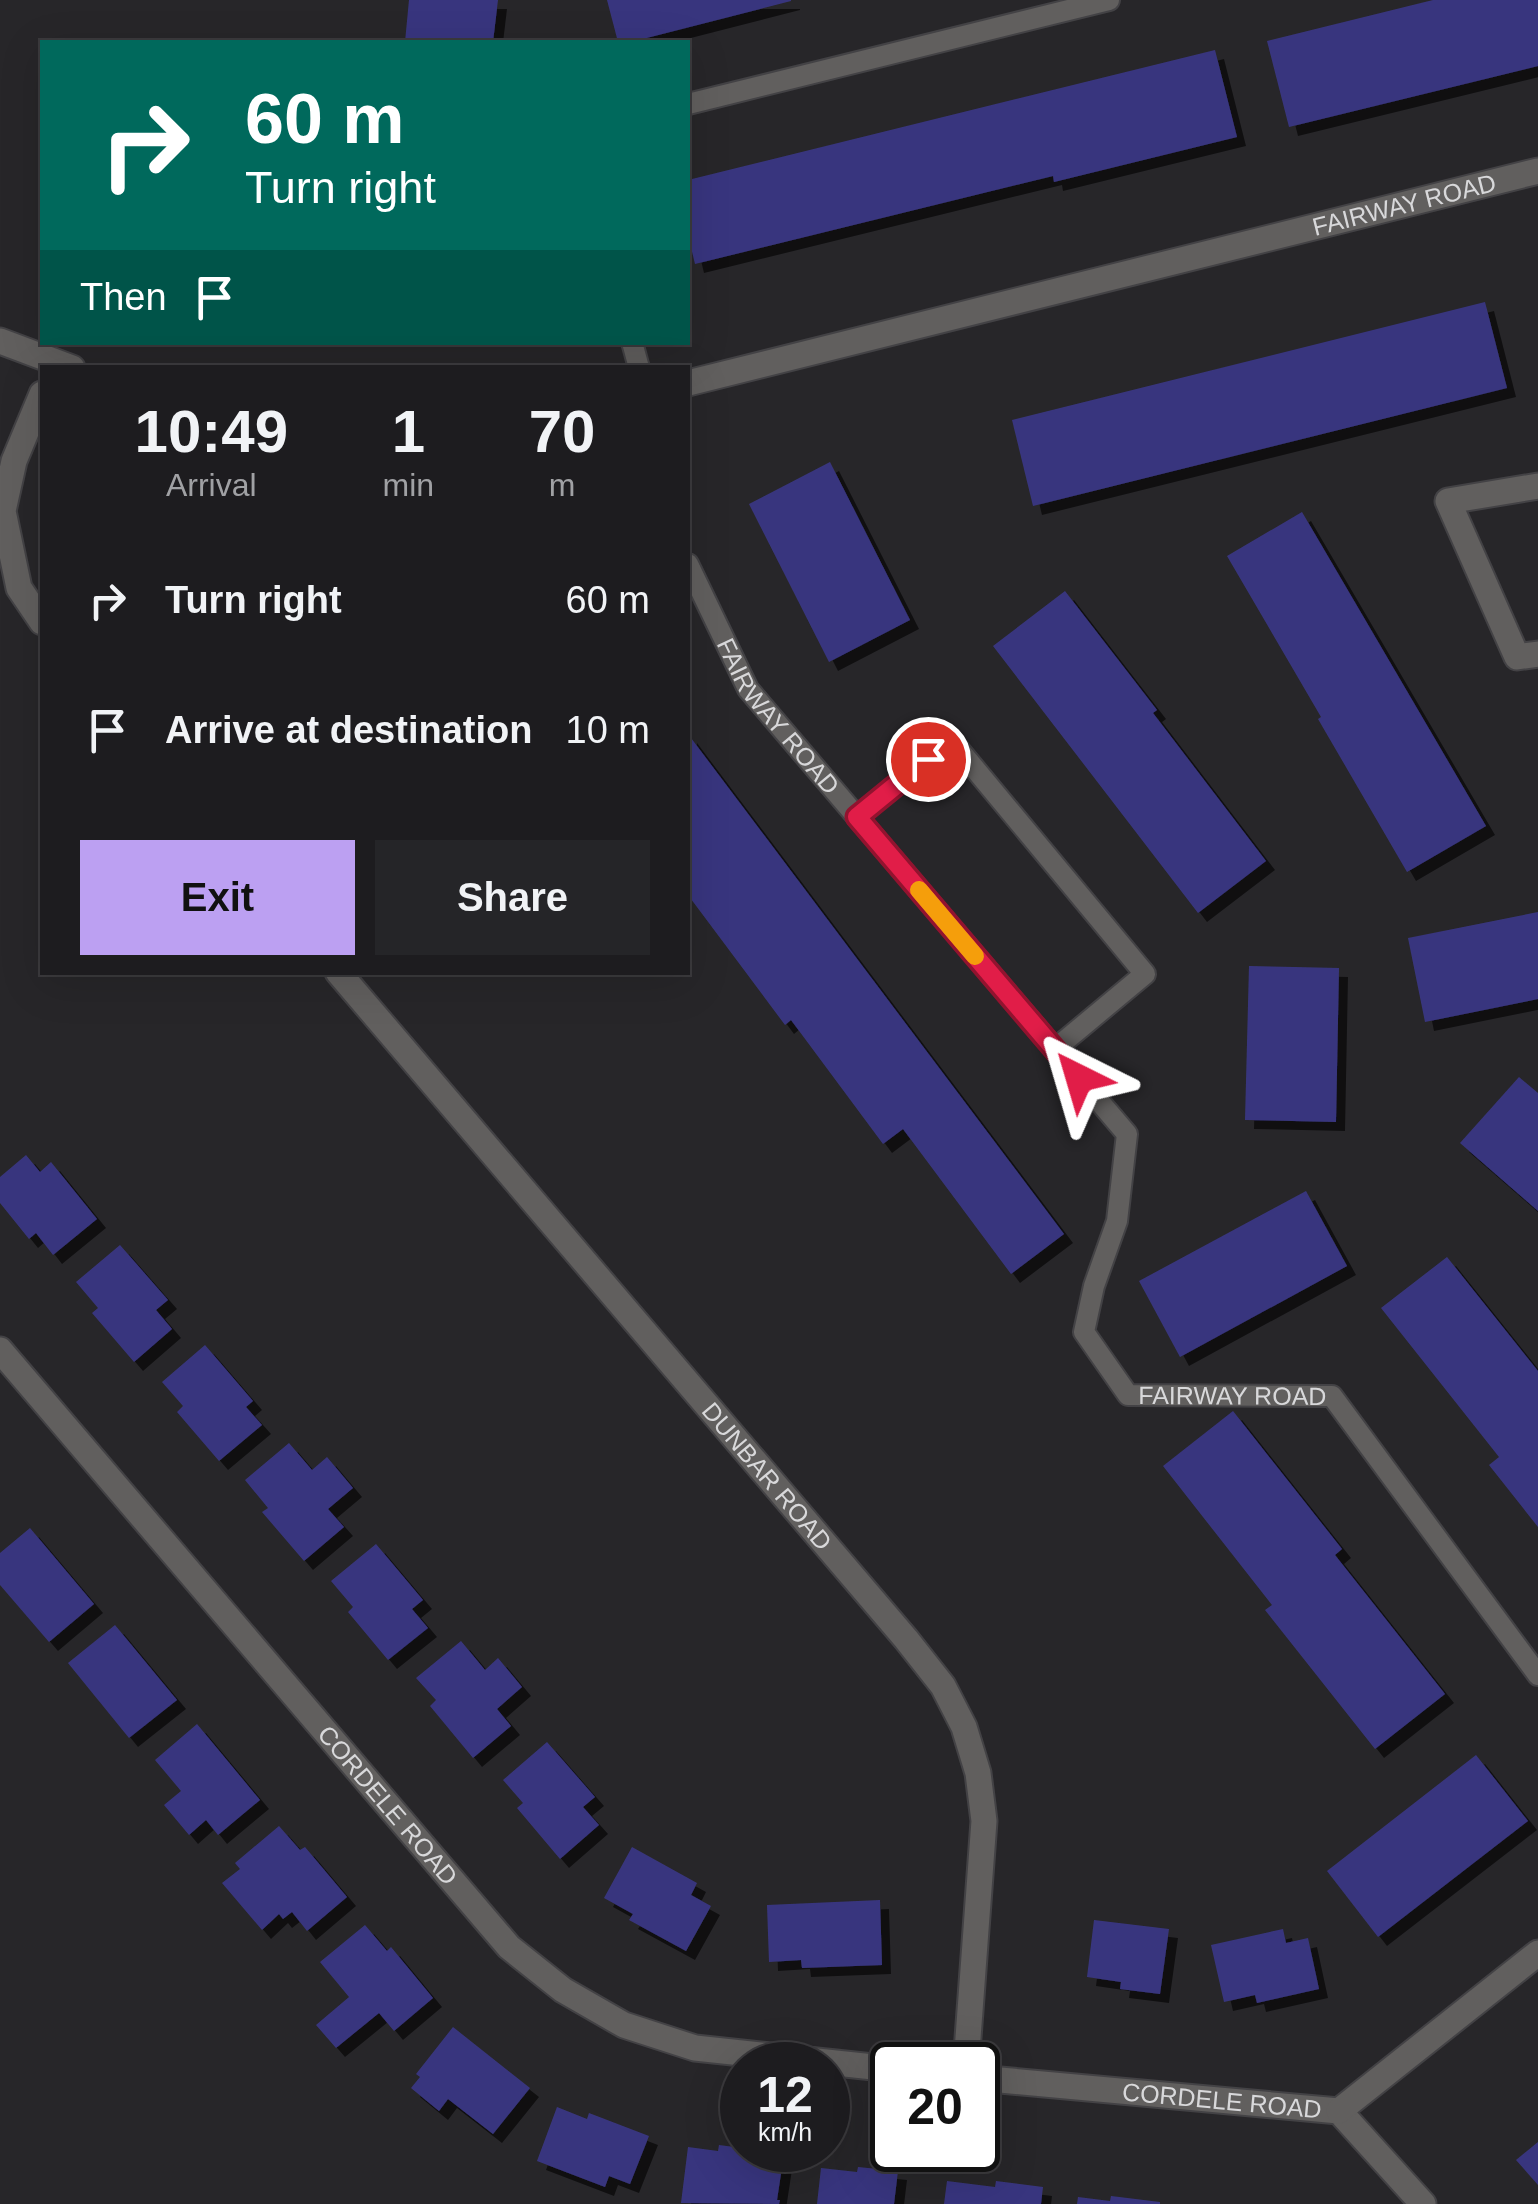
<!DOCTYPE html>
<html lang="en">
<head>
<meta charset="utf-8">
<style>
  :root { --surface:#1d1c1f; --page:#252528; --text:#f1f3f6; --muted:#a0a1a4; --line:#3b3a3d; --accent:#bca0f2 }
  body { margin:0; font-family:Arial,sans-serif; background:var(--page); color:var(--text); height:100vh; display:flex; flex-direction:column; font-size:38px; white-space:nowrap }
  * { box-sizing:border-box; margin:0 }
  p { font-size:32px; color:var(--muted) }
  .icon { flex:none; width:55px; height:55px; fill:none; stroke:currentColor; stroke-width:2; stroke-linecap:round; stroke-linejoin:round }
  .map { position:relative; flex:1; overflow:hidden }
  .side { position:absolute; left:40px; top:365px; width:650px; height:610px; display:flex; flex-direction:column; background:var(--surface); border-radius:0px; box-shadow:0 10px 40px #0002,0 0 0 2px var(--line) }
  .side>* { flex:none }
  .top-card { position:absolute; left:40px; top:40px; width:650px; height:305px; border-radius:0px; box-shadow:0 10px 40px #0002,0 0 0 2px var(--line); background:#00695c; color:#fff; overflow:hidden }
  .speed { position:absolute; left:720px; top:2042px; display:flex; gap:20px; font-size:50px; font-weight:700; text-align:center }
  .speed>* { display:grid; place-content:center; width:130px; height:130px; border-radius:50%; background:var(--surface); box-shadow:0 10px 40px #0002,0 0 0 2px var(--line); line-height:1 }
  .speed small { font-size:25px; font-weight:400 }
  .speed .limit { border:5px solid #111; border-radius:15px; background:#fff; color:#111 }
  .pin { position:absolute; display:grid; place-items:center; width:85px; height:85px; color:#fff; margin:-42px; border:5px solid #fff; border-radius:50%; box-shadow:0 2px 10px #0007 }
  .me { position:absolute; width:110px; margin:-55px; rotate:320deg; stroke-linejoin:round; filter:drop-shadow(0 0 8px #0008) }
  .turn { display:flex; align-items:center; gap:35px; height:210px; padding:0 40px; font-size:45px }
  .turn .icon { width:130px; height:130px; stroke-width:2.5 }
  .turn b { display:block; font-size:70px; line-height:85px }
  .then { display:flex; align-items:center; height:95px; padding:0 40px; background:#0003; gap:20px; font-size:38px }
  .eta { display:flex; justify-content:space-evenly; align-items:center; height:170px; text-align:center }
  .eta b { font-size:60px; font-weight:800; line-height:70px }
  .action { display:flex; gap:20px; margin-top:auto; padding:20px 40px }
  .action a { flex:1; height:115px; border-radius:0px; background:var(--accent); color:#111; font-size:40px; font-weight:800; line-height:115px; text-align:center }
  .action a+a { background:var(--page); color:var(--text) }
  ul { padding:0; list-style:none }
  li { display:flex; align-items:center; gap:30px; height:130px; padding:0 40px }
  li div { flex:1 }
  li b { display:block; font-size:38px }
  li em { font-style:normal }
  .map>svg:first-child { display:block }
</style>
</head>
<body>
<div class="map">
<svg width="1538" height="2204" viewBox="0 0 1538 2204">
  <defs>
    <filter id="shadow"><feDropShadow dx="9" dy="9" stdDeviation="0" flood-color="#0009"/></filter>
  </defs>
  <rect width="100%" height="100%" fill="#272629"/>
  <!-- building -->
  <g fill="#39367e" filter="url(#shadow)">
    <polygon points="409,0 498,0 493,42 405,42"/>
    <polygon points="607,0 791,0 791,1 631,42 618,42"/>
    <polygon points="1433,0 1538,0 1538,66 1289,127 1267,41"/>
    <polygon points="1215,50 1237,137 1054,182 1053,176 695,264 688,235 688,180"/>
    <polygon points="1485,302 1507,388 1033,506 1012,420"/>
    <polygon points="830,462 910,620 829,662 749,504"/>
    <polygon points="1302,512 1486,826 1407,872 1318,719 1321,717 1227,556"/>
    <polygon points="1065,591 1157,710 1153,713 1266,861 1198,913 993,646"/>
    <polygon points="688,734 1064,1234 1011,1274 903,1129 883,1144 791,1020 785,1025 688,895"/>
    <polygon points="1538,912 1538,999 1425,1022 1408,938"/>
    <polygon points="1249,966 1339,968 1336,1122 1245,1120"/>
    <polygon points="1519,1077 1538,1093 1538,1211 1460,1143"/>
    <polygon points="26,1155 40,1172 51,1162 97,1219 53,1255 36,1233 29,1239 0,1203 0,1177"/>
    <polygon points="1306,1191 1347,1266 1180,1357 1139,1281"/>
    <polygon points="120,1245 168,1300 156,1310 172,1329 134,1362 92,1313 98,1308 76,1282"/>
    <polygon points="1447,1257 1538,1371 1538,1527 1489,1465 1499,1457 1381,1308"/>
    <polygon points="205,1345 253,1401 246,1407 262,1425 219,1461 177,1412 183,1406 162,1382"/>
    <polygon points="1233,1411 1342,1549 1335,1555 1445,1694 1375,1749 1265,1610 1272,1605 1163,1466"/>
    <polygon points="289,1443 312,1470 327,1457 353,1488 328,1509 344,1527 304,1561 262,1512 268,1508 245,1480"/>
    <polygon points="30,1528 94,1604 49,1642 0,1585 0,1553"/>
    <polygon points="376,1544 423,1600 412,1609 428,1628 388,1660 348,1612 353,1607 331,1581"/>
    <polygon points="115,1625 177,1700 129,1738 68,1663"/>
    <polygon points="461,1641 485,1670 498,1658 522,1687 497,1709 511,1726 473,1758 430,1706 436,1700 416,1678"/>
    <polygon points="197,1724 260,1800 218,1835 206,1820 189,1835 164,1805 181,1791 155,1760"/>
    <polygon points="547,1742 595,1797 583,1807 599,1825 560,1859 517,1808 523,1803 503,1780"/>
    <polygon points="1476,1755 1528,1821 1378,1937 1327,1871"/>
    <polygon points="279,1826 300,1850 305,1847 347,1897 307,1931 292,1912 283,1919 279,1914 262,1930 222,1883 240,1869 235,1863"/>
    <polygon points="632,1847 697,1883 691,1895 711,1906 686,1951 629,1920 633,1914 604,1898"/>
    <polygon points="880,1900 882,1965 802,1968 801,1960 769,1962 767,1905"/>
    <polygon points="1094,1920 1169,1929 1160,1994 1120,1989 1121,1982 1087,1977"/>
    <polygon points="365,1925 387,1951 391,1947 433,1998 394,2031 379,2013 336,2048 316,2025 349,1997 320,1962"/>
    <polygon points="1283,1929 1286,1943 1308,1938 1319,1989 1257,2003 1255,1995 1224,2002 1211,1945"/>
    <polygon points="453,2027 530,2088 493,2134 448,2099 439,2111 411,2088 420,2077 416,2074"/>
    <polygon points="557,2107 587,2119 589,2113 649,2136 630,2184 609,2176 605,2187 537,2161"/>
    <polygon points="1538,2142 1538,2185 1516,2160"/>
    <polygon points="719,2145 742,2148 742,2150 784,2154 777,2200 780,2200 779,2204 681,2203 688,2147 718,2151"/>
    <polygon points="858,2167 898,2171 894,2204 817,2204 821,2168 857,2172"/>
    <polygon points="947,2181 995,2187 996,2181 1043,2187 1041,2204 944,2204"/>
    <polygon points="1111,2196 1160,2202 1160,2204 1077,2204 1078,2197 1110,2201"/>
  </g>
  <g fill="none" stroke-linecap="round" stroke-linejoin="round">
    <defs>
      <g id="service">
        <polyline points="688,104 1109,0"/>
        <polyline points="632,342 639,368"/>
        <path id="s1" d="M688,564L748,689L1127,1134L1117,1221L1094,1286L1084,1332L1128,1395L1332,1396L1538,1675"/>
        <polyline points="857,817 951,740 1145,974 1055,1049"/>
      </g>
      <g id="minor">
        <polyline points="0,341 72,368"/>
        <path id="s2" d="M688,383L1538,171"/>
        <polyline points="42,394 14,461 3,511 19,588 42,622"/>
        <polyline points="1538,486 1448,501 1517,657 1538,654"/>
        <path id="s3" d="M338,972L906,1639L943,1686L964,1727L978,1773L984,1821L966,2065"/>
        <path id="s4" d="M0,1350L509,1947L563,1990L624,2025L695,2048L892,2069"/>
        <path id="s5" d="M978,2078L1339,2111L1423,2204"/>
        <polyline points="1339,2111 1538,1953"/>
      </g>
    </defs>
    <!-- service casing -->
    <use href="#service" stroke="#434245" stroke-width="24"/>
    <!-- minor casing -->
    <use href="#minor" stroke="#434245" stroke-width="29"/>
    <!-- service -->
    <use href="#service" stroke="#615f5e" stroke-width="20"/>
    <!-- minor -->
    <use href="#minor" stroke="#615f5e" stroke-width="25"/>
  </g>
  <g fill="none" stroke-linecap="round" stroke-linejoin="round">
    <defs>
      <polyline id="route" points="928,759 857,817 1079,1078"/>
    </defs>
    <!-- route casing -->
    <use href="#route" stroke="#92132f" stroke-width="25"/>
    <!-- route -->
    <use href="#route" stroke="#e11d48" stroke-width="18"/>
    <!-- slow -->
    <polyline stroke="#f59e0b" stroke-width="18" points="919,890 975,956"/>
  </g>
  <g text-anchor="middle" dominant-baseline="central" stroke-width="8" stroke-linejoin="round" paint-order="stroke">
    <!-- street labels -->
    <g font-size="25" fill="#d8d8da" stroke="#1d1c20">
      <text stroke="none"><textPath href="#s2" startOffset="738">FAIRWAY ROAD</textPath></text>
      <text stroke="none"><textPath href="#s1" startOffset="178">FAIRWAY ROAD</textPath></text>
      <text stroke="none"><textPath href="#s1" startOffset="1108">FAIRWAY ROAD</textPath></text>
      <text stroke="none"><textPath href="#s3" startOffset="662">DUNBAR ROAD</textPath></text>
      <text stroke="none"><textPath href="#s4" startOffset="598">CORDELE ROAD</textPath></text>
      <text stroke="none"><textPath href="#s5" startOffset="245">CORDELE ROAD</textPath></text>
    </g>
  </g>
</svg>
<div class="speed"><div>12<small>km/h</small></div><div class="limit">20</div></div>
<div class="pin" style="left:928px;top:759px;background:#d93025"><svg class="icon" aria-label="arrive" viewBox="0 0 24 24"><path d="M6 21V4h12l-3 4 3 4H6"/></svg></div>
<svg class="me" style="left:1079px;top:1078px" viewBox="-20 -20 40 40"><path d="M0-17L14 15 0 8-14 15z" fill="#e11d48" stroke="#fff" stroke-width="4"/></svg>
<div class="top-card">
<div class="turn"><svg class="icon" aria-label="right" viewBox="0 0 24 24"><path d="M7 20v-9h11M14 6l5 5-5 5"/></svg><div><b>60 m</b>Turn right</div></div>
<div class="then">Then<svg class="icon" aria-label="arrive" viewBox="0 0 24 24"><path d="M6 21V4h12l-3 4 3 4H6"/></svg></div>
</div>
<section class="side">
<div class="eta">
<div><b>10:49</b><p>Arrival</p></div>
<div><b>1</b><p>min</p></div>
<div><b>70</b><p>m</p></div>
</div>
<ul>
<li><svg class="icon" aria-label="right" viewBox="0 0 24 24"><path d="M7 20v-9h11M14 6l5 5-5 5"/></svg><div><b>Turn right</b></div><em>60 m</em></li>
<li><svg class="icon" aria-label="arrive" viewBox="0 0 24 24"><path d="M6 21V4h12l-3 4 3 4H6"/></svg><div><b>Arrive at destination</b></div><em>10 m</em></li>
</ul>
<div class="action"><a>Exit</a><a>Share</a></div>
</section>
</div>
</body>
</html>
